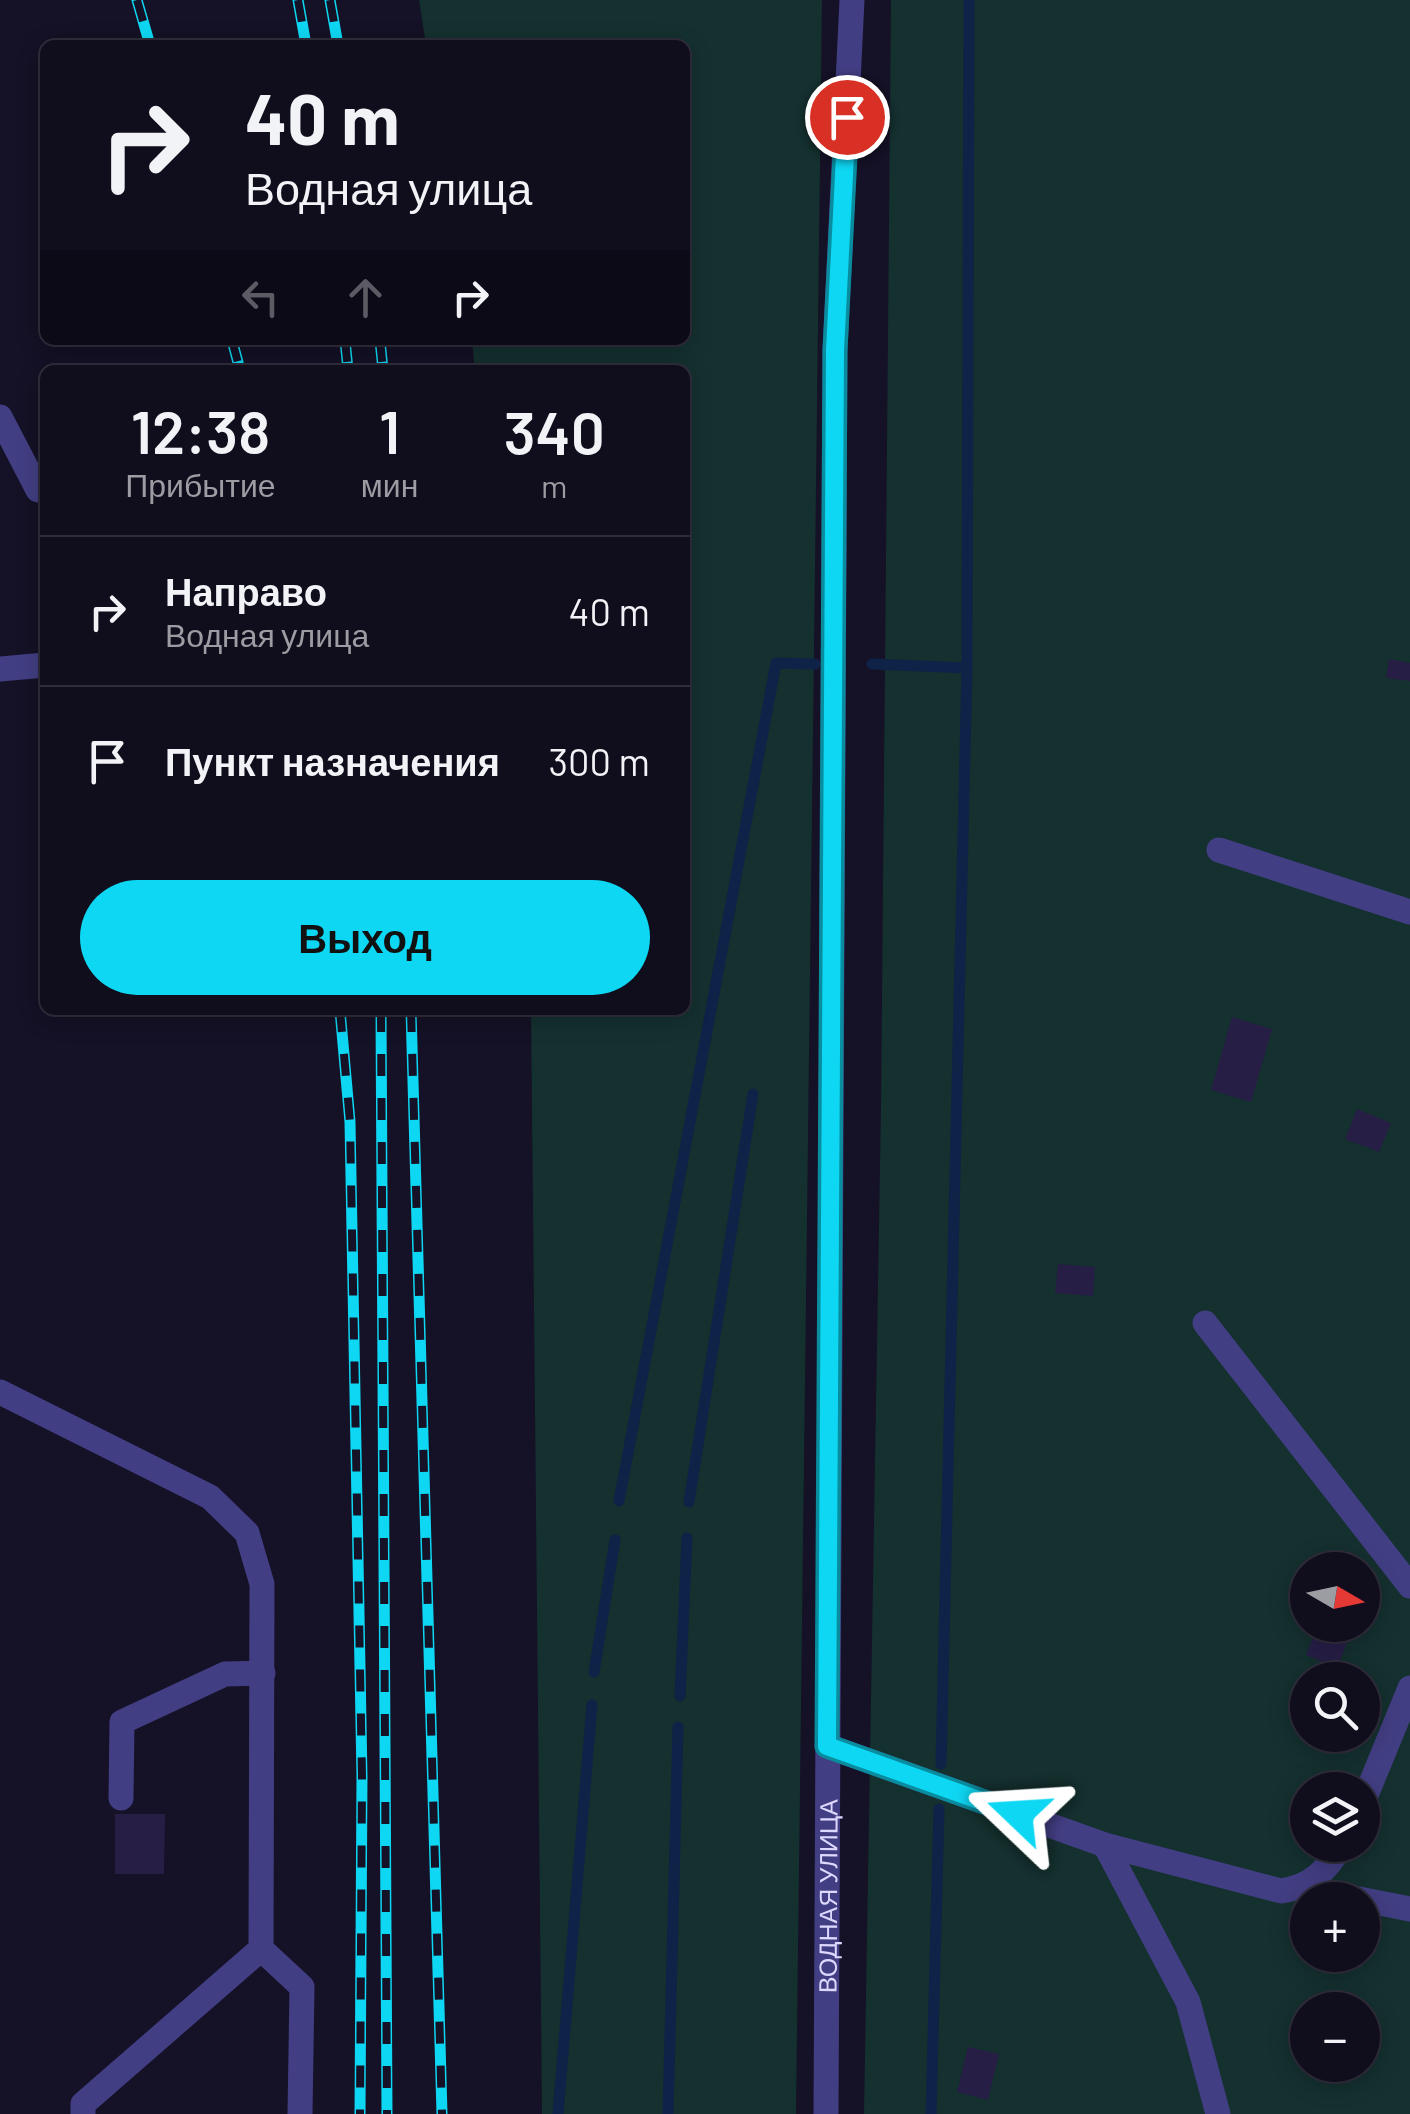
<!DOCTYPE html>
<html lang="ru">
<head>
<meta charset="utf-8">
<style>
  :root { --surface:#100d1c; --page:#191625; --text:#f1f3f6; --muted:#9c9ca3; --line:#302d3b; --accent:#0ed7f3 }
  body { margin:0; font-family:Barlow,sans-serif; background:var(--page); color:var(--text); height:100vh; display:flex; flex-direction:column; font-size:38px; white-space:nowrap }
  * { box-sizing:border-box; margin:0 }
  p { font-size:32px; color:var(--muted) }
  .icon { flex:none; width:55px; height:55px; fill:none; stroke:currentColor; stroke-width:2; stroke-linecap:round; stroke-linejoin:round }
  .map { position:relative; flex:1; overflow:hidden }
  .details { position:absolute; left:40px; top:365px; width:650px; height:650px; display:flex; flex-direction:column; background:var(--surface); border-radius:15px; box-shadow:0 5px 25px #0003,0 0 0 2px var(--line) }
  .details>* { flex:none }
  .banner { position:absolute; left:40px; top:40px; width:650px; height:305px; border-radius:15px; box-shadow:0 5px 25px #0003,0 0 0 2px var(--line); background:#100d1c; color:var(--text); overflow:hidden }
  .needle { width:65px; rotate:99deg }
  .tools { position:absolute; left:1290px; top:1552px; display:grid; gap:20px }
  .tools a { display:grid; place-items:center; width:90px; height:90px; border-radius:50%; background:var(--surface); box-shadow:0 5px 25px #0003,0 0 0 2px var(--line); font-size:50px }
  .pin { position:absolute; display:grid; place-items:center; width:85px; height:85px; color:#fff; margin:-42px; border:5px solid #fff; border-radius:50%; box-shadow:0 2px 10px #0007 }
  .me { position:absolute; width:110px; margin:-55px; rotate:290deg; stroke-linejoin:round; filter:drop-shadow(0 0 8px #0008) }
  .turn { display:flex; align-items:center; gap:35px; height:210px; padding:0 40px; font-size:45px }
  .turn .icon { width:130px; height:130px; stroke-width:2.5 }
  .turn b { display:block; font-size:70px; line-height:85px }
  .lanes { display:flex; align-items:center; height:95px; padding:0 40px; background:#0003; justify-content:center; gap:50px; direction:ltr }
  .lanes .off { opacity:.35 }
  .eta { display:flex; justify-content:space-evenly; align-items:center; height:170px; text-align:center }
  .eta b { font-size:60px; font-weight:600; line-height:70px }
  .action { display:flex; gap:20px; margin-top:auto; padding:20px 40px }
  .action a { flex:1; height:115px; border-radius:60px; background:var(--accent); color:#111; font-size:40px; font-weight:600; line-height:115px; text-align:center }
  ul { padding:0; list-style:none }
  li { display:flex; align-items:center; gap:30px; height:150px; padding:0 40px; border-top:2px solid var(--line) }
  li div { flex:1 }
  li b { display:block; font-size:38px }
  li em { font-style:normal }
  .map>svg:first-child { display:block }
</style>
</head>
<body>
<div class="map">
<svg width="1410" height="2114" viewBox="0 0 1410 2114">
  <rect width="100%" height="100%" fill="#151126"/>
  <!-- green -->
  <g fill="#14302f" fill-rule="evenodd">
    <polygon points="419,0 822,0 796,2114 542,2114 531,1010 685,1010 685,370 475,370 472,340 685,340 685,45 426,45"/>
    <path d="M891,0H1410V2114H864L881,1106ZM1308,1570H1362V1625H1308ZM1308,1680H1362V1735H1308ZM1308,1790H1362V1845H1308ZM1308,1900H1362V1955H1308ZM1308,2010H1362V2065H1308Z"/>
  </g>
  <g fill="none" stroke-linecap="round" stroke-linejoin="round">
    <!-- stream -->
    <g stroke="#0f2247" stroke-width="11">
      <polyline points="872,664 967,668"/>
      <polyline points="619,1501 776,663 815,664"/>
      <polyline points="689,1502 753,1094"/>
      <polyline points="594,1672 615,1540"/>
      <polyline points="680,1696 687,1538"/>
      <polyline points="941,1764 967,668 969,0"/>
      <polyline points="558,2114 592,1705"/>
      <polyline points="668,2114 678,1727"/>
      <polyline points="931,2114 939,1809"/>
    </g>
  </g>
  <!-- building -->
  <g fill="#271e46">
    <polygon points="1389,659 1410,663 1410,681 1386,678"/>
    <polygon points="1232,1017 1272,1029 1251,1102 1211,1090"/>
    <polygon points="1357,1109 1391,1123 1379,1152 1345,1139"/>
    <polygon points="1058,1264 1095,1267 1093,1296 1055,1293"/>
    <polygon points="1318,1625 1332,1625 1351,1633 1337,1668 1306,1655"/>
    <polygon points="115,1814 165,1814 164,1874 115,1874"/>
    <polygon points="968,2047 999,2054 988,2100 957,2092"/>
  </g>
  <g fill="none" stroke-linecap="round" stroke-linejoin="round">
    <!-- minor -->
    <g stroke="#423e83" stroke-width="25">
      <polyline points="0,417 38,490 45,491"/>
      <polyline points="0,669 45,665"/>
      <polyline points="1219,850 1410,912"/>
      <polyline points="1205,1323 1410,1586"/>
      <polyline points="0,1392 210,1497 247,1533 262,1584 261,1949 83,2104 83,2114"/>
      <path d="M827,1746L1105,1845L1281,1891C1311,1887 1326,1871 1342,1845"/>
      <polyline points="121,1798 122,1722 225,1674 263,1673"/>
      <polyline points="1362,1805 1410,1688"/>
      <polyline points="1105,1845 1188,2002 1218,2114"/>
      <polyline points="1303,1888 1410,1909"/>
      <polyline points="261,1949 302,1987 300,2114"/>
      <path id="s1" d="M826,2114L835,350L852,0"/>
    </g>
    <defs>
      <g id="rail">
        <polyline points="137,0 150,45"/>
        <polyline points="298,0 306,45"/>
        <polyline points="330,0 338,45"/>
        <polyline points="232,340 240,370"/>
        <polyline points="345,340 348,370"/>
        <polyline points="380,340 383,370"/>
        <polyline points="340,1010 350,1122 362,1777 360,2114"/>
        <polyline points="381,1010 387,2114"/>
        <polyline points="411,1010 442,2114"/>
      </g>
    </defs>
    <!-- rail casing -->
    <use href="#rail" stroke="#0ed7f3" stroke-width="11"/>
    <!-- rail -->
    <use href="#rail" stroke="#151126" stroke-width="8" stroke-dasharray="22" stroke-linecap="butt"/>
  </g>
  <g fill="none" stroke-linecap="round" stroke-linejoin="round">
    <defs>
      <polyline id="route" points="847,117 835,350 827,1746 1018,1814"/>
    </defs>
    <!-- route casing -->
    <use href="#route" stroke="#098c9e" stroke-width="25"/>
    <!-- route -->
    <use href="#route" stroke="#0ed7f3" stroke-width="18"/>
  </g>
  <g text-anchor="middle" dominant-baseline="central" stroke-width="8" stroke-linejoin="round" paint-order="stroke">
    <!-- street labels -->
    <g font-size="25" fill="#ddd8fd" stroke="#151126">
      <text stroke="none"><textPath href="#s1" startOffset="218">ВОДНАЯ УЛИЦА</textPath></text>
    </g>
  </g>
</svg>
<div class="tools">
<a><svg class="needle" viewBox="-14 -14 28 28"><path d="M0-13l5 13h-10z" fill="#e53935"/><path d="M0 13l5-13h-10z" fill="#9c9ca3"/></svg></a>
<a><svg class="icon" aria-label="search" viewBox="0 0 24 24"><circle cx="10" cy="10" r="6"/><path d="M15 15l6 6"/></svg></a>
<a><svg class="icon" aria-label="layers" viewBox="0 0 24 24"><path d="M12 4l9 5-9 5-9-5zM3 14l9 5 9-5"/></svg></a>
<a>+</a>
<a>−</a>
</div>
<div class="pin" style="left:847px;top:117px;background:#d93025"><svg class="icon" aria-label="arrive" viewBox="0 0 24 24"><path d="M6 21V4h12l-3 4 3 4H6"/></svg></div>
<svg class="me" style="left:1018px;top:1814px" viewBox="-20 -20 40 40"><path d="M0-17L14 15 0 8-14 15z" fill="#0ed7f3" stroke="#fff" stroke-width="4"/></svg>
<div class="banner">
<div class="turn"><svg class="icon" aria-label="right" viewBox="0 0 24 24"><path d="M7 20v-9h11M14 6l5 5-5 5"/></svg><div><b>40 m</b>Водная улица</div></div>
<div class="lanes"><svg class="icon off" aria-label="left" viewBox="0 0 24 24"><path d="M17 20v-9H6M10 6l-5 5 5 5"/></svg><svg class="icon off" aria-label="ahead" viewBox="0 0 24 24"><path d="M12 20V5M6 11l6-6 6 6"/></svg><svg class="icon" aria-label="right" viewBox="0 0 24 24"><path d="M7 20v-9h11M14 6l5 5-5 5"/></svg></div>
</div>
<section class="details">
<div class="eta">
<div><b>12:38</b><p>Прибытие</p></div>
<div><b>1</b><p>мин</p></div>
<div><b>340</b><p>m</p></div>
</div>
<ul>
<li><svg class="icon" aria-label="right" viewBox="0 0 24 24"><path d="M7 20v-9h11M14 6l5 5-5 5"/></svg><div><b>Направо</b><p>Водная улица</p></div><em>40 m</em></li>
<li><svg class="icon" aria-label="arrive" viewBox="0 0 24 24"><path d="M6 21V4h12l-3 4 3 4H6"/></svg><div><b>Пункт назначения</b></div><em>300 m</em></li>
</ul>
<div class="action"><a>Выход</a></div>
</section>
</div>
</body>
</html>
